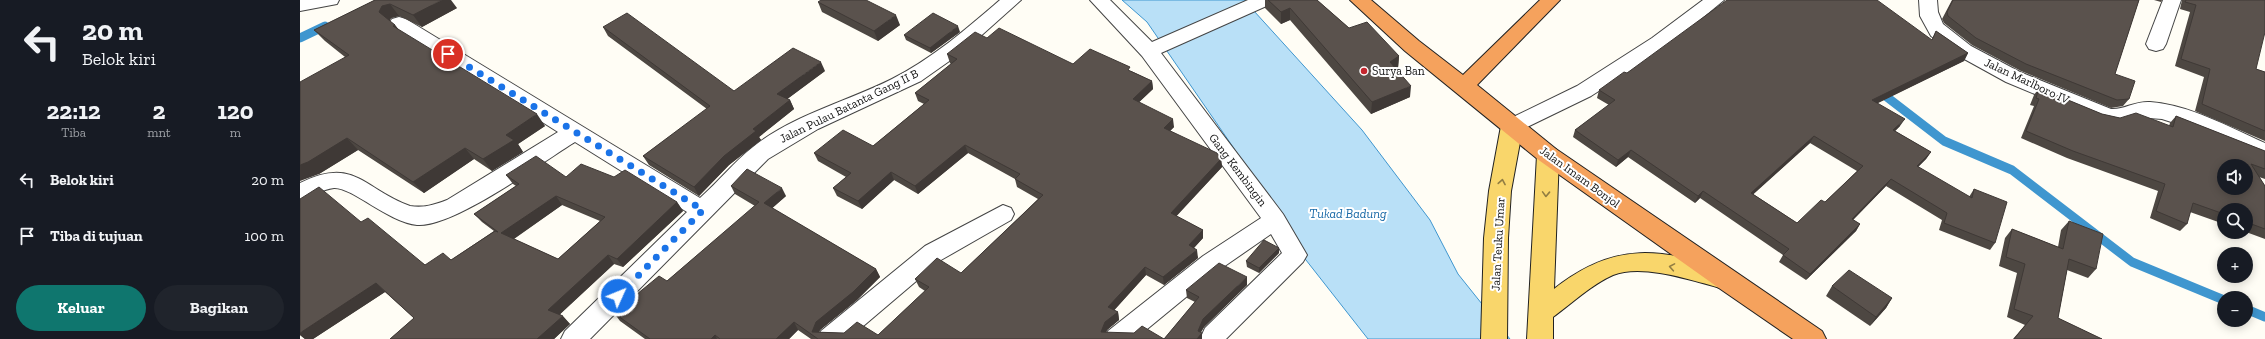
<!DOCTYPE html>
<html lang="id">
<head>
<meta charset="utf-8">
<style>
  :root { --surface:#171b24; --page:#20242c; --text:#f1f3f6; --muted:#9ea1a6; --accent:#0f766e }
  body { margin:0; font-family:"Zilla Slab",serif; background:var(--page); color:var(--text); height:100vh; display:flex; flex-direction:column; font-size:15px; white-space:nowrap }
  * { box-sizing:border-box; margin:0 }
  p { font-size:13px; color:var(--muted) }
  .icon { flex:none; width:22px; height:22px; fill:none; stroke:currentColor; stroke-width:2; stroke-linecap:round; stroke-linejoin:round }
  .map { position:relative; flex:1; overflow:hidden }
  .panel { display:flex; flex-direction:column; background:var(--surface); width:300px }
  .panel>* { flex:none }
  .hud { background:#171b24; color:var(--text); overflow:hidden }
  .tools { position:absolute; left:1917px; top:159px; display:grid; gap:8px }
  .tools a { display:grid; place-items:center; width:36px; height:36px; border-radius:50%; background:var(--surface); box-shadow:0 2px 10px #0003; font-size:20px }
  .pin { position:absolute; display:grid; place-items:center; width:34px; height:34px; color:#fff; margin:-17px; border:2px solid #fff; border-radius:50%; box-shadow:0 1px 4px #0007 }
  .me { position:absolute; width:44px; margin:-22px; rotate:46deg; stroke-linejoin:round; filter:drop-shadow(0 0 3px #0008) }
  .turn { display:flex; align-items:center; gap:14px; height:84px; padding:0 16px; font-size:18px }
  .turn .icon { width:52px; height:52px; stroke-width:2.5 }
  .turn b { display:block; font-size:28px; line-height:34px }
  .eta { display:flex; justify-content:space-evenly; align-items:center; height:68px; text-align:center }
  .eta b { font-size:24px; font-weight:700; line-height:28px }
  .action { display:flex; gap:8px; margin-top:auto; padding:8px 16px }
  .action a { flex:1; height:46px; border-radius:24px; background:var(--accent); color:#fff; font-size:16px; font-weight:700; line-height:46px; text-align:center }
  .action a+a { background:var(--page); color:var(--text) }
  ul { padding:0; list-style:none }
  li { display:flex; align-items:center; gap:12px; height:56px; padding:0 16px }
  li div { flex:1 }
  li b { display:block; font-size:15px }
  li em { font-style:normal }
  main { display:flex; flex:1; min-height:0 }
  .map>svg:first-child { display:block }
</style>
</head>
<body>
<main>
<section class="panel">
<div class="hud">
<div class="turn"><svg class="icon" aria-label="left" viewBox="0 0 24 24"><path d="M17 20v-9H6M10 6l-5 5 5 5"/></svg><div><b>20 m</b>Belok kiri</div></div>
</div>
<div class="eta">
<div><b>22:12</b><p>Tiba</p></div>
<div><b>2</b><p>mnt</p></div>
<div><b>120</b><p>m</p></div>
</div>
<ul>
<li><svg class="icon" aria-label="left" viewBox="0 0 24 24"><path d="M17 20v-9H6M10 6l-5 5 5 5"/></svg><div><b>Belok kiri</b></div><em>20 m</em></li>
<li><svg class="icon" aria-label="arrive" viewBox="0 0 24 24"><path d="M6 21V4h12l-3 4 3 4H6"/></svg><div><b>Tiba di tujuan</b></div><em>100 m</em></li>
</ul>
<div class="action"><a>Keluar</a><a>Bagikan</a></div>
</section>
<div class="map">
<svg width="1965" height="339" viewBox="0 0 1965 339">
  <rect width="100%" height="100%" fill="#fffdf5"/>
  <!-- water -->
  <polygon fill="#b9e0f7" stroke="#3f96cf" points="822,0 944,0 1062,130 1130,220 1158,274 1210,339 1068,339 995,246 933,147 847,22"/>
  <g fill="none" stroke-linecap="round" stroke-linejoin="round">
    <!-- stream -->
    <g stroke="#3f96cf" stroke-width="9">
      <polyline points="0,38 25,26"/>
      <polyline points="1579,91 1644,141 1712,170 1832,262 1924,300"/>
      <polyline points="1946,309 1965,317"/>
    </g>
    <defs>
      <g id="minor">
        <polygon points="0,0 39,0 37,4 0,11"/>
        <path d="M700,0H721L665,50L621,81L518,129L468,159L290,339H261L265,331L387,212L275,142C241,163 153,228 117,225C88,222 52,187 34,188C22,189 11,198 0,201V183C55,156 63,189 110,206C124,208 134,205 147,200L258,132L92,27L89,23L92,19L99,17L106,19L400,198C418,182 434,162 453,147C493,115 546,102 592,79C632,59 666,29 700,0Z"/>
        <polygon points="790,0 810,0 852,42 948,0 973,0 971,4 861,53 983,214 1007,255 1003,262 926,339 900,339 905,328 982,253 971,234 919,270 835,339 804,339 808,331 903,256 961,218 842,56"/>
        <polygon points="1403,0 1424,0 1366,48 1291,96 1219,131 1212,134 1205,131 1201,126 1205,121 1277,86 1352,38"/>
        <path d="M1619,0H1637L1638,12L1643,24L1671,46L1720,72L1811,109C1823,110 1835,101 1850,102C1890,105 1929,127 1965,143V160L1893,129L1862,119L1836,117L1815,124L1797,120L1706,82L1657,55L1631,36L1620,16Z"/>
        <polygon points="1863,0 1881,0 1866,44 1863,49 1856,51 1849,49 1846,44"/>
        <polygon points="703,205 711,208 714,214 711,220 641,260 548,339 517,339 521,331 625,246"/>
      </g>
      <g id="major">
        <polygon points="1212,118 1219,121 1223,126 1211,191 1208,238 1207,339 1181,339 1184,238 1189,191 1201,126 1205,121"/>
        <path d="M1248,147L1256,149L1259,155L1254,289C1316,240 1362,248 1432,272L1436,279L1432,286L1424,289C1394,281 1343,263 1313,275C1291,285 1272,303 1253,317V339H1227L1237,155L1240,149Z"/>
      </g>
      <polygon id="highway" points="1050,0 1071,0 1119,41 1163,75 1240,0 1260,0 1177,85 1256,149 1522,331 1526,339 1493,339 1416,286 1240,161 1105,51"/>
    </defs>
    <!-- minor casing -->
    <use href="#minor" stroke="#444" stroke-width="2"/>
    <!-- major casing -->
    <use href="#major" stroke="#222" stroke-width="2"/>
    <!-- highway casing -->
    <use href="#highway" stroke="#222" stroke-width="2"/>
    <!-- minor -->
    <use href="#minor" fill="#fff" fill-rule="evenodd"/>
    <!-- major -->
    <use href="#major" fill="#f9d66b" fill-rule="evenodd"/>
    <!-- highway -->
    <use href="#highway" fill="#f5a25d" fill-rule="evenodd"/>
  </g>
  <!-- wall -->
  <g fill="#4d4742" fill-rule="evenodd">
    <polygon points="75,0 157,8 122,27 99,16 91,18 89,21 95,25 99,30 245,126 218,144 223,152 192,171 174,159 124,193 58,150 19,174 45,57 25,41 14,30"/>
    <polygon points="965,0 1017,0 1049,28 1099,56 1098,68 1096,69 1110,97 1071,114 990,20 981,24 965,8"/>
    <polygon points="1652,0 1839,0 1815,74 1829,99 1823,106 1811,108 1721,71 1672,45 1644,23 1642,19"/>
    <polygon points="1854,0 1862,0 1861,2"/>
    <polygon points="1882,0 1965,0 1956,69 1965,72 1965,141 1895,111 1904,77 1875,66 1890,12 1880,9"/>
    <polygon points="518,2 600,25 578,41 522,12"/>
    <polygon points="303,27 434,91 525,71 487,99 490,100 494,109 459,137 461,140 429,165 399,196 349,165 343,156 407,109 308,36"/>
    <path d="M1636,31L1668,53L1664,61L1577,103L1600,126L1595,131L1631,152L1626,159L1618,167L1669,197L1674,189L1695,243L1690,250L1639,230L1642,220L1586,186L1553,220L1560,224L1556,231L1506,280L1479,262L1483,255L1400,198L1395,203L1328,157L1316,167L1273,137L1275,130L1309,105L1297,98L1299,90L1327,73L1632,40ZM1510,143L1557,171L1525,202L1497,223L1453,194Z"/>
    <polygon points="660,32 631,53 606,40 604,35"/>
    <polygon points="687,38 773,64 831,71 852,81 853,89 839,102 874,127 870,131 921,159 922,167 876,216 903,230 903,238 894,248 898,258 864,285 846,275 814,310 818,312 819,320 807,330 806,332 864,339 895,302 887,298 886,290 947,285 904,327 901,332 902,339 511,339 498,330 489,339 345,339 320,321 314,313 367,281 455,206 435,194 431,186 486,196 472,208 576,269 580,277 557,300 520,330 519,332 578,335 625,291 619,287 615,279 661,273 738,199 717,187 715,179 668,153 618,194 594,180 562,209 537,196 533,188 546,177 518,161 514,153 573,146 624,104 618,101 615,93 651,64 650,63 647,54"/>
    <polygon points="1739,88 1802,114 1820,118 1869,126 1870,123 1876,116 1965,151 1965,179 1959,177 1965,186 1965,239 1946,232 1946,210 1924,210 1924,224 1890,212 1887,224 1880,231 1850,218 1858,191 1767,158 1721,138 1734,106 1730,105 1734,95"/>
    <path d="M206,175L266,177L377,202L383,211L323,267L314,264L260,314L270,324L254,339H90L114,318L85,292L13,339H5L0,335L61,222L125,265L151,260L194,231L182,222L174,214L216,186L213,184ZM262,205L300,221L258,259L214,239Z"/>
    <polygon points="1769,221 1796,269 1788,278 1767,270 1758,318 1802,339 1713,339 1725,325 1707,317 1717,273 1699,266 1705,238 1712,229 1758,247 1761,230"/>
    <polygon points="979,253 959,273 947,267 946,261"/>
    <polygon points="1532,286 1592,298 1586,308 1570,326 1526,296"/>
  </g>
  <!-- shaded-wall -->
  <g fill="#3f3936">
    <polygon points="142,0 151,0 157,8 122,27 113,15"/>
    <polygon points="90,4 99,16 91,18 88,24 79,12 82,6"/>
    <polygon points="990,8 990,20 981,24 981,12"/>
    <polygon points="596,15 600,25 578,41 574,31"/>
    <polygon points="95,25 104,37 93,26"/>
    <polygon points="658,26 660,32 631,53 630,48"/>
    <polygon points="1668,53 1664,61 1568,108 1572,100"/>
    <polygon points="1099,56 1098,68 1089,74 1090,62"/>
    <polygon points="521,62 525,71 482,103 477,94"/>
    <polygon points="852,81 853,89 834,107 833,99"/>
    <polygon points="1111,86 1110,97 1071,114 1072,102"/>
    <polygon points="490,100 494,109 459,137 461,140 429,165 399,196 394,187 424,156 453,129"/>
    <polygon points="237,114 245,126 218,144 223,152 192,171 183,159 206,135"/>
    <polygon points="873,119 874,127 865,136 864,128"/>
    <polygon points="1605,119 1600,126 1589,137 1593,130"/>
    <polygon points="1514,136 1510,143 1447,200 1451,193"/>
    <polygon points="47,138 58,150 19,174 0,181 0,165"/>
    <polygon points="665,145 668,153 618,194 615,186"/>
    <polygon points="165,148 174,159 124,193 113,182"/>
    <polygon points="1331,150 1328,157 1316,167 1318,160"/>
    <polygon points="1631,152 1626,159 1612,173 1617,166"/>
    <polygon points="921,159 922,167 872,221 871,213"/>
    <polygon points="591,172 594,180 562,209 558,201"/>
    <polygon points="1591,179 1586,186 1547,226 1552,219"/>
    <polygon points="482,188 486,196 469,211 464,203"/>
    <polygon points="1403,191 1400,198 1395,203 1398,196"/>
    <polygon points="256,196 262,205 209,242 201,233"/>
    <polygon points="377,202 383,211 323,267 317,259"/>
    <polygon points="1560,224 1556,231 1506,280 1510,274"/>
    <polygon points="903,230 903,238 889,253 889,245"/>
    <polygon points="979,248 979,253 959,273 959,268"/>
    <polygon points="897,250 898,258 864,285 863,277"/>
    <polygon points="308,255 314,264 256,318 248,310"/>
    <polygon points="845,267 846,275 810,315 808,307"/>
    <polygon points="576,269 580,277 557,300 520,330 517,338 512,332 516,322"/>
    <polygon points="947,277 947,285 904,327 900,334 902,333 902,339 897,339 898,331 903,319"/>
    <polygon points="76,283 85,292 13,339 5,339 0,335 0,333"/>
    <polygon points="1592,298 1586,308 1570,326 1576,317"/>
    <polygon points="818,312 819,320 807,330 804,339 801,332 805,322"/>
    <polygon points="263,316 270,324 254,339 237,339"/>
    <polygon points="494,322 498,330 489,339 476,339"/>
    <polygon points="415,335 417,339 411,339"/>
  </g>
  <!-- building -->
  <g fill="#5a524d" stroke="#3f3936" fill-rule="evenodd">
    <polygon points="75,0 142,0 113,15 90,4 82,6 79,12 95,25 93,26 237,114 206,135 214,140 183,159 165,148 113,182 47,138 8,162 0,165 0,82 49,55 14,30"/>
    <polygon points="521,0 566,0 596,15 574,31 518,2"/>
    <polygon points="968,0 1017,0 1049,28 1067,22 1099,56 1090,62 1111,86 1072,102 990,8 981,12"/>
    <path d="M1427,0H1577L1632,40L1636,31L1668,53L1572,100L1605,119L1593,130L1631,152L1617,166L1672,198L1674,189L1707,202L1695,243L1644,223L1647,213L1591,179L1552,219L1560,224L1510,274L1483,255L1489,249L1403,191L1398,196L1331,150L1318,160L1275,130L1315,100L1299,90L1324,72L1327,73ZM1514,136L1563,166L1525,202L1521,200L1497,223L1451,193Z"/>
    <polygon points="1653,0 1839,0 1815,74 1835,81 1829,99 1817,100 1726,64 1676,38 1648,16 1647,12"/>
    <polygon points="1886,0 1965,0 1965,32 1956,69 1965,72 1965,131 1902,104 1910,69 1881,59 1896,5 1885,2"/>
    <polygon points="327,13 434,91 493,48 521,62 477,94 490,100 453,129 456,131 424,156 394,187 343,156 410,106 303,27"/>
    <polygon points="633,13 658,26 630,48 604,35"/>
    <polygon points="699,28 773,64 790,49 830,67 828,70 852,81 833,99 873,119 864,128 917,153 921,159 871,213 903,230 889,245 897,250 863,277 845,267 808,307 818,312 805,322 801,332 834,333 842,326 864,339 899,297 886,290 919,263 947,277 903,319 898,331 902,333 897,339 518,339 494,322 476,339 420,339 415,335 411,339 350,339 314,313 359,276 367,281 459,202 431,186 447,169 482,188 464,203 576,269 553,292 516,322 512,332 544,333 557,322 578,335 629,287 615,279 637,258 661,273 743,195 715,179 720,174 665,145 615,186 591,172 558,201 533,188 551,173 514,153 543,130 573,146 629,100 615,93 657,59 647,54 675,32 687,38"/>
    <path d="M1739,88L1802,114L1820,118L1836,113L1873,127L1876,116L1965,151V169L1951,164L1965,186V229L1946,222V210H1924V214L1893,203L1887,224L1856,211L1865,184L1773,151L1726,131L1739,99L1736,98ZM1924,166H1946V188H1924Z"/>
    <path d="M236,156L266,177L281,164L314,177L325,170L377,202L317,259L308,255L248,310L263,316L237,339H90L114,318L76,283L0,333V199L19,187L61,222L68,218L125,265L143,253L151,260L195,231L198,232L174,214L219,184L206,175ZM256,196L305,217L258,259L201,233Z"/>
    <polygon points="1769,221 1803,234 1796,269 1769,259 1758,318 1802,339 1714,339 1733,316 1714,309 1725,264 1706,257 1712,229 1763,249"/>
    <polygon points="964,240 979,248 959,268 946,261"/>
    <polygon points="1549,270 1592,298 1576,317 1532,286"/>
  </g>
  <!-- one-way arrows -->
  <defs><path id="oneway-chevron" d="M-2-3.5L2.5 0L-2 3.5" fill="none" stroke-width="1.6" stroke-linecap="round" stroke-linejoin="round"/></defs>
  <g stroke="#917d42">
    <use href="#oneway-chevron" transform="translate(1202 182) rotate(-80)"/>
    <use href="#oneway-chevron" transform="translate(1246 194) rotate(92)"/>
    <use href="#oneway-chevron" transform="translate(1372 267) rotate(-170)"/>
  </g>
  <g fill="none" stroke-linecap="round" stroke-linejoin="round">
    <!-- route -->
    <polyline stroke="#1a73e8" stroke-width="7" stroke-dasharray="0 12.6" points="148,54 403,210 318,296"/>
  </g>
  <!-- markers -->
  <circle fill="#c4262e" stroke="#fff" stroke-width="1.5" cx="1064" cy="71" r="4"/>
  <g text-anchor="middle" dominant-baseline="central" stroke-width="4" stroke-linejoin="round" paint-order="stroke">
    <!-- poi labels -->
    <g font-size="12" fill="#111" stroke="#fff" text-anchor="start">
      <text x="1072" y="71">Surya Ban</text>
    </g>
    <!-- street labels -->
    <g font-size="12" fill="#111" stroke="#fff">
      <text transform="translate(1727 81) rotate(25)">Jalan Marlboro IV</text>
      <text transform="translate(549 106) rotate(-26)">Jalan Pulau Batanta Gang II B</text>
      <text transform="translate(938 170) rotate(53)">Gang Kembingin</text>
      <text transform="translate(1280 177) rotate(36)">Jalan Imam Bonjol</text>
      <text transform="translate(1198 244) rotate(-87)">Jalan Teuku Umar</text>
    </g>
    <!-- water labels -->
    <g font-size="13" font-style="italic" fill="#1768a6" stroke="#fff">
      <text x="1048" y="213">Tukad Badung</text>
    </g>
  </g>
</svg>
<div class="tools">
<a><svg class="icon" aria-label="sound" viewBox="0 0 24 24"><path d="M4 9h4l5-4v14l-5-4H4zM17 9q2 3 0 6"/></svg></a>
<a><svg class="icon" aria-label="search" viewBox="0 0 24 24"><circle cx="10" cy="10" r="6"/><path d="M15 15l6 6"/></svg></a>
<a>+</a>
<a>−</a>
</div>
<div class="pin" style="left:148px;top:54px;background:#d93025"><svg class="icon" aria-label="arrive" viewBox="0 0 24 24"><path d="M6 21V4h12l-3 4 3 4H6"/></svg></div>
<svg class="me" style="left:318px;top:296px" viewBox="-20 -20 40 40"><circle r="17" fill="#1a73e8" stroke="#fff" stroke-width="3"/><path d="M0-11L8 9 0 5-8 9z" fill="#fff"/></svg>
</div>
</main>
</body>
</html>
